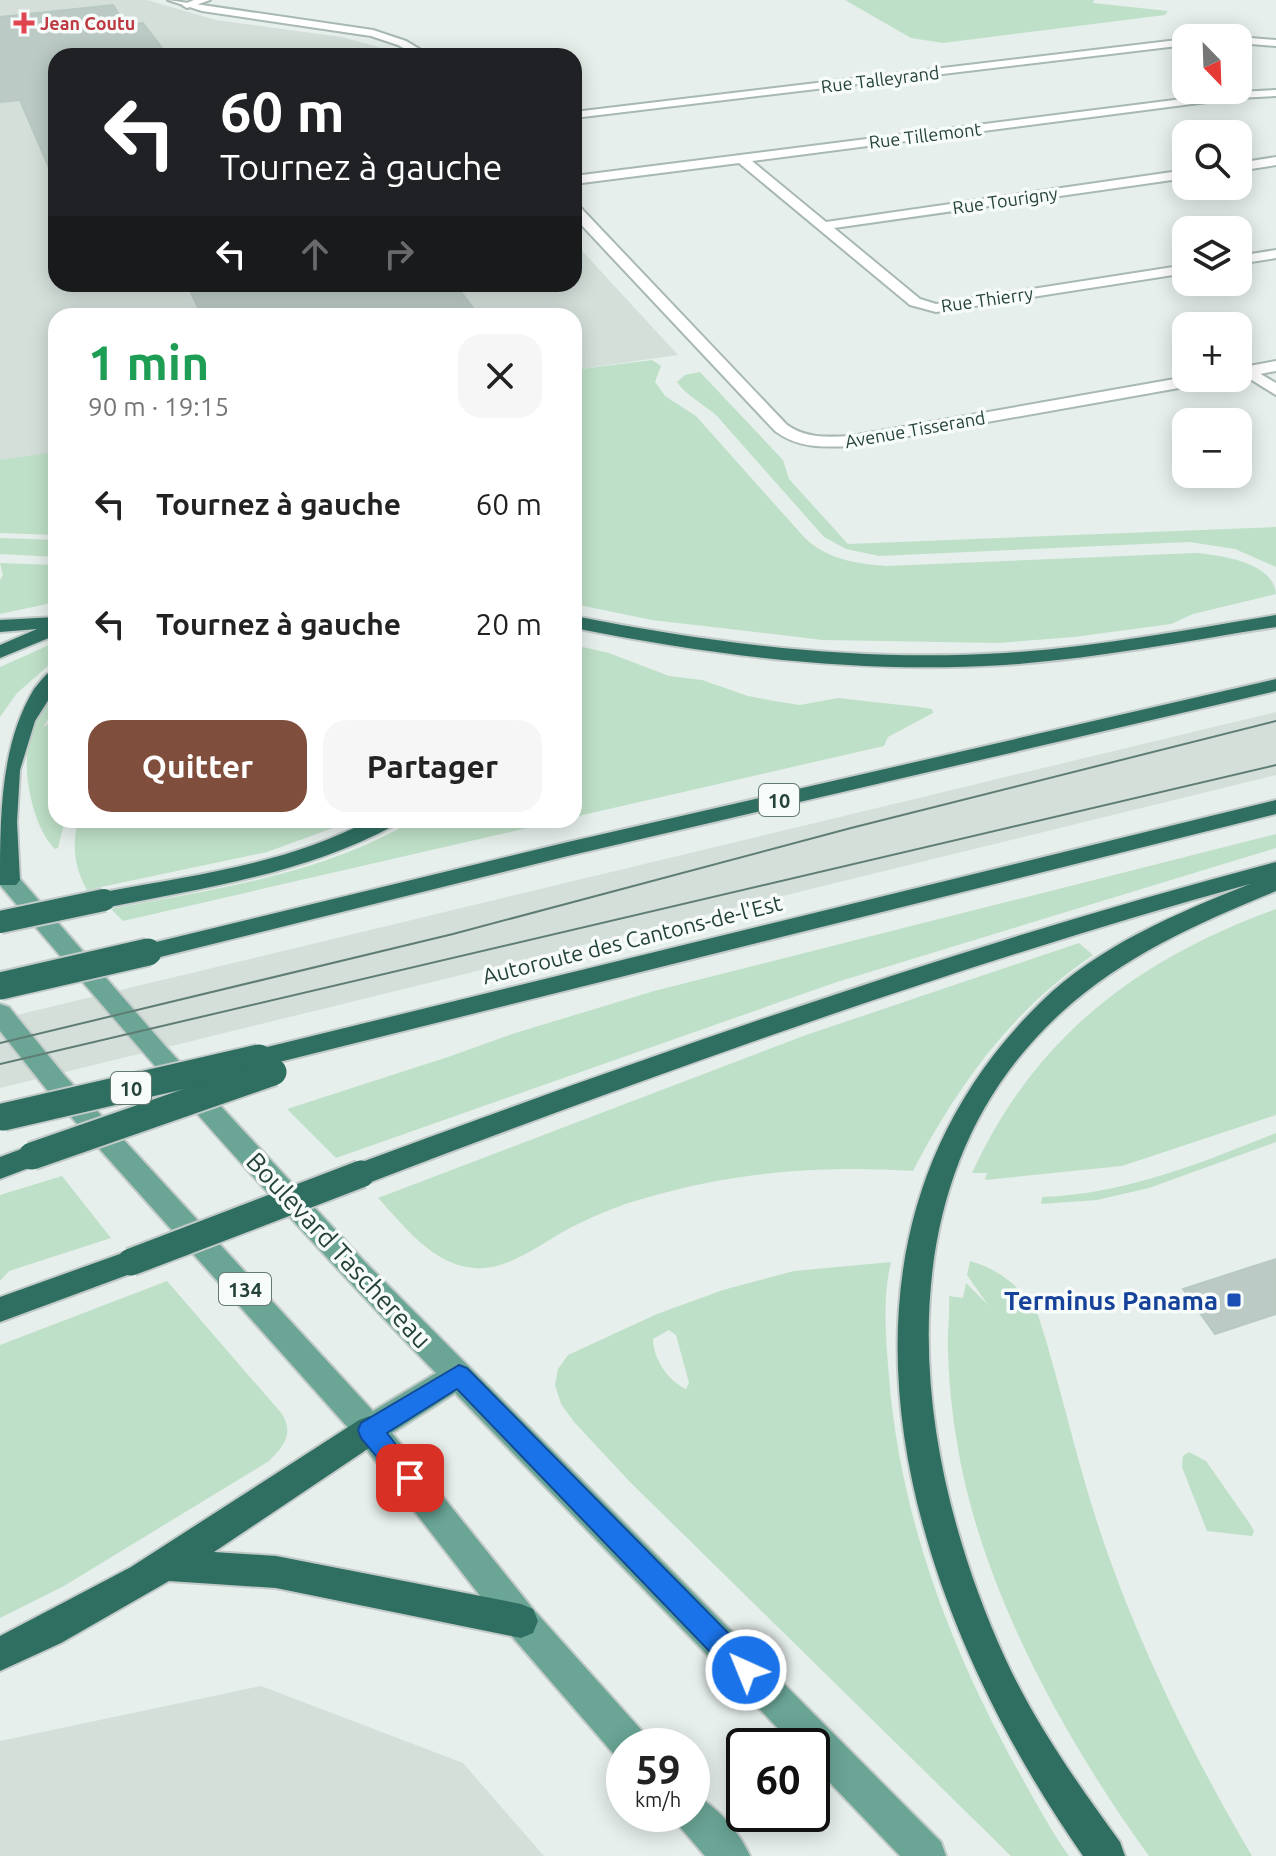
<!DOCTYPE html>
<html lang="fr">
<head>
<meta charset="utf-8">
<style>
  :root { --surface:#fff; --page:#f6f6f6; --text:#222; --muted:#767676; --accent:#804e3d }
  body { margin:0; font-family:Ubuntu,sans-serif; background:var(--page); color:var(--text); height:100vh; display:flex; flex-direction:column; font-size:30px; white-space:nowrap }
  * { box-sizing:border-box; margin:0 }
  p { font-size:26px; color:var(--muted) }
  .icon { flex:none; width:44px; height:44px; fill:none; stroke:currentColor; stroke-width:2; stroke-linecap:round; stroke-linejoin:round }
  .map { position:relative; flex:1; overflow:hidden }
  .side { position:absolute; left:48px; top:308px; width:534px; height:520px; display:flex; flex-direction:column; background:var(--surface); border-radius:24px; box-shadow:0 4px 20px #0003 }
  .side>* { flex:none }
  .guide { position:absolute; left:48px; top:48px; width:534px; height:244px; border-radius:24px; box-shadow:0 4px 20px #0003; background:#202124; color:#fff; overflow:hidden }
  .needle { width:52px; rotate:157deg }
  .tools { position:absolute; left:1172px; top:24px; display:grid; gap:16px }
  .tools a { display:grid; place-items:center; width:80px; height:80px; border-radius:16px; background:var(--surface); box-shadow:0 4px 20px #0003; font-size:40px }
  .speed { position:absolute; left:606px; top:1728px; display:flex; gap:16px; font-size:40px; font-weight:700; text-align:center }
  .speed>* { display:grid; place-content:center; width:104px; height:104px; border-radius:50%; background:var(--surface); box-shadow:0 4px 20px #0003; line-height:1 }
  .speed small { font-size:20px; font-weight:400 }
  .speed .limit { border:4px solid #111; border-radius:12px; background:#fff; color:#111 }
  .pin { position:absolute; display:grid; place-items:center; width:68px; height:68px; color:#fff; margin:-34px; border-radius:16px; box-shadow:0 4px 12px #0006 }
  .me { position:absolute; width:88px; margin:-44px; rotate:316deg; stroke-linejoin:round; filter:drop-shadow(0 0 6px #0008) }
  .turn { display:flex; align-items:center; gap:28px; height:168px; padding:0 40px; font-size:36px }
  .turn .icon { width:104px; height:104px; stroke-width:2.5 }
  .turn b { display:block; font-size:56px; line-height:68px }
  .lanes { display:flex; align-items:center; height:76px; padding:0 40px; background:#0003; justify-content:center; gap:40px; direction:ltr }
  .lanes .off { opacity:.35 }
  .round { display:grid; place-items:center; flex:none; width:84px; height:84px; border-radius:24px; background:var(--page) }
  .head { display:flex; align-items:center; justify-content:space-between; height:136px; padding:0 40px }
  h1 { font-size:48px; font-weight:700; line-height:60px; color:#1e9e55 }
  .cta { display:flex; gap:16px; margin-top:auto; padding:16px 40px }
  .cta a { flex:1; height:92px; border-radius:24px; background:var(--accent); color:#fff; font-size:32px; font-weight:700; line-height:92px; text-align:center }
  .cta a+a { background:var(--page); color:var(--text) }
  ul { padding:0; list-style:none }
  li { display:flex; align-items:center; gap:24px; height:120px; padding:0 40px }
  li div { flex:1 }
  li b { display:block; font-size:30px }
  li em { font-style:normal }
  .map>svg:first-child { display:block }
</style>
</head>
<body>
<div class="map">
<svg width="1276" height="1856" viewBox="0 0 1276 1856">
  <rect width="100%" height="100%" fill="#e6efeb"/>
  <!-- built -->
  <g fill="#d4dfda">
    <polygon points="0,0 147,0 216,20 342,37 396,52 400,56 56,56 56,284 574,284 574,242 678,355 574,370 574,316 56,316 56,456 0,465"/>
    <polygon points="1276,712 1276,775 0,1088 0,1019"/>
    <polygon points="261,1686 463,1763 544,1856 0,1856 0,1741"/>
  </g>
  <!-- green -->
  <g fill="#bfe0c8" fill-rule="evenodd">
    <polygon points="845,0 1094,0 1093,3 1168,11 1165,15 943,43 911,38"/>
    <path d="M652,360L661,366L655,382L665,396L696,416L804,537C826,559 856,564 887,566L1195,553C1219,555 1274,562 1276,594L1193,614L1171,624L1074,637L998,643L823,640L652,620L574,604V370Z"/>
    <path d="M700,372L783,460L789,479L848,544L1276,527V567L1235,549L1189,542L879,556L846,549L824,537L717,416C705,405 685,395 677,382L685,375Z"/>
    <polygon points="56,452 56,535 0,533 0,460"/>
    <polygon points="0,538 56,540 56,557 0,554"/>
    <polygon points="0,563 56,565 56,602 0,614 0,580 3,575"/>
    <polygon points="56,642 56,659 17,693 0,717 0,667"/>
    <polygon points="574,645 609,653 669,676 702,680 748,696 780,702 800,705 838,698 919,707 932,709 933,713 888,737 884,746 574,817"/>
    <path d="M56,692V707L43,727L56,720V820H65L58,848L55,849C44,838 39,825 34,810C21,768 24,726 56,692Z"/>
    <path d="M78,820H355L267,852L87,890C74,868 72,845 78,820Z"/>
    <path d="M414,820H562L123,921L111,909C216,888 320,876 414,820Z"/>
    <polygon points="1276,834 1276,848 837,982 336,1158 287,1109 451,1056 512,1034 654,991"/>
    <path d="M1276,909V1115L1122,1166L985,1180L987,1173H972C1034,1037 1138,959 1276,909Z"/>
    <path d="M1079,943L1093,955C1012,1010 958,1085 913,1171C822,1165 730,1172 642,1199C616,1206 592,1217 568,1229C540,1244 508,1271 474,1268C433,1265 404,1226 378,1198L806,1035Z"/>
    <path d="M1276,1133V1142L1149,1188L1097,1200L1041,1204L1042,1197C1122,1195 1202,1163 1276,1133Z"/>
    <polygon points="62,1176 111,1238 9,1271 0,1281 0,1195"/>
    <path d="M970,1261C1001,1270 1021,1287 1038,1315C1061,1386 1076,1460 1100,1531C1137,1642 1193,1756 1252,1856H1149C1070,1747 994,1611 964,1479C955,1438 949,1393 948,1351C947,1333 950,1315 949,1296L963,1298L966,1283L988,1305L967,1275Z"/>
    <path d="M891,1262C882,1299 886,1339 889,1377C900,1515 949,1646 1016,1767C1033,1797 1049,1828 1069,1856H1011L630,1482L575,1423L561,1404L555,1385L558,1369L568,1355L657,1314L723,1290L794,1271ZM669,1330L676,1335L689,1383L686,1389C668,1381 653,1358 653,1339Z"/>
    <path d="M167,1281L282,1414C294,1434 284,1446 269,1461L64,1586L0,1618V1345Z"/>
    <polygon points="1189,1452 1206,1461 1250,1524 1254,1531 1252,1536 1207,1531 1182,1467 1183,1456"/>
  </g>
  <!-- building -->
  <g fill="#bbcac4" stroke="#b8c9c2" stroke-width="2">
    <polygon points="113,5 126,25 143,23 168,56 56,56 56,184 20,100 0,102 0,17"/>
    <polygon points="187,284 455,284 479,316 202,316"/>
    <polygon points="1276,1259 1276,1314 1215,1334 1183,1289"/>
  </g>
  <g fill="none" stroke-linecap="round" stroke-linejoin="round">
    <defs>
      <g id="minor">
        <polygon points="194,0 210,0 187,8 182,5"/>
        <polygon points="1238,37 1276,40 1276,46 1238,43 1238,38 1234,38"/>
        <polygon points="1186,39 1186,45 574,118 574,112"/>
        <polygon points="1276,90 1276,96 1238,98 752,161 826,222 1186,170 1186,178 834,228 920,299 936,304 1186,265 1186,273 936,312 910,305 739,163 574,184 574,176 1238,92"/>
        <polygon points="1276,157 1276,165 1238,171 1238,163"/>
        <polygon points="1276,250 1276,258 1238,264 1238,256"/>
        <polygon points="1247,366 1276,383 1276,395 1242,374 1239,371"/>
      </g>
      <g id="tertiary">
        <polygon points="168,0 373,30 406,41 431,56 418,56 398,45 371,36 202,11"/>
        <path d="M574,205L579,206L787,425C807,439 828,437 852,436L1186,377L1215,378L1207,383L852,446C824,447 799,449 775,431L574,217Z"/>
        <polygon points="1276,361 1276,371 1238,378 1238,368"/>
      </g>
      <g id="primary">
        <path d="M0,863L8,865L166,1047L365,1262L941,1842L946,1856H900L812,1764V1746H795L455,1393L392,1433L533,1609L644,1733L649,1746H624V1761L618,1759L509,1633L359,1440L47,1090L0,1031V1004L9,1007L65,1076L373,1411L436,1373C284,1216 141,1052 0,885Z"/>
        <path d="M692,1794C716,1804 740,1833 750,1856H705L679,1826L674,1814H692Z"/>
      </g>
      <g id="motorway">
        <path d="M1276,615V627C1186,641 1096,659 1004,665C859,674 716,656 574,628V616C716,644 859,662 1004,653C1096,647 1186,630 1276,615Z"/>
        <polygon points="56,617 56,635 0,658 0,645 37,629 0,632 0,620"/>
        <path d="M56,669V688L35,721L20,770L17,822L20,880L16,885H0C0,818 0,745 34,689C41,681 46,672 56,669Z"/>
        <polygon points="1276,679 1276,691 568,856 148,960 139,958 136,952 139,946 148,944 568,842"/>
        <polygon points="1276,800 1276,814 259,1067 250,1065 246,1058 250,1051 259,1049"/>
        <path d="M370,820H398L395,825C304,874 204,888 104,908L96,905L92,900L96,895L104,892C195,875 287,864 370,820Z"/>
        <path d="M1276,862V891C1200,922 1123,956 1062,1012C877,1180 911,1452 1005,1658C1035,1724 1078,1784 1120,1842L1125,1856H1083C909,1607 791,1246 1041,1002C1098,946 1177,913 1250,884C951,967 660,1072 371,1182L361,1185L351,1182L347,1174L351,1166C656,1053 962,945 1276,862Z"/>
        <polygon points="32,1145 42,1149 46,1156 42,1163 0,1179 0,1157"/>
        <polygon points="131,1250 141,1254 146,1262 141,1270 0,1322 0,1297"/>
        <polygon points="370,1416 381,1420 386,1430 381,1440 214,1552 276,1556 521,1604 533,1609 538,1621 533,1633 521,1638 276,1588 169,1581 61,1643 0,1671 0,1636 131,1567 359,1420"/>
      </g>
    </defs>
    <!-- minor casing -->
    <use href="#minor" stroke="#a8b8b2" stroke-width="4"/>
    <!-- tertiary casing -->
    <use href="#tertiary" stroke="#a8b8b2" stroke-width="4"/>
    <!-- primary casing -->
    <use href="#primary" stroke="#c2cac8" stroke-width="4"/>
    <!-- motorway casing -->
    <use href="#motorway" stroke="#c2cac8" stroke-width="4"/>
    <!-- minor -->
    <use href="#minor" fill="#fff" fill-rule="evenodd"/>
    <!-- tertiary -->
    <use href="#tertiary" fill="#fff" fill-rule="evenodd"/>
    <!-- primary -->
    <use href="#primary" fill="#6aa596" fill-rule="evenodd"/>
    <!-- motorway -->
    <use href="#motorway" fill="#2f6f62" fill-rule="evenodd"/>
    <!-- tram -->
    <g stroke="#5f7d75" stroke-width="2">
      <polyline points="0,1043 453,934 851,828 1276,721"/>
      <polyline points="0,1064 1276,765"/>
    </g>
    <defs>
      <polyline id="motorway-bridge-far1" points="0,922 104,900"/>
      <g id="motorway-bridge">
        <polyline points="0,986 148,952"/>
        <polyline points="3,1117 259,1058"/>
        <polyline points="32,1156 273,1072"/>
        <polyline points="131,1262 361,1174"/>
      </g>
    </defs>
    <!-- motorway-bridge-far1 casing -->
    <use href="#motorway-bridge-far1" stroke="#c2cac8" stroke-width="26" stroke-linecap="butt"/>
    <!-- motorway-bridge casing -->
    <use href="#motorway-bridge" stroke="#c2cac8" stroke-width="31" stroke-linecap="butt"/>
    <!-- motorway-bridge-far1 -->
    <use href="#motorway-bridge-far1" stroke="#2f6f62" stroke-width="22"/>
    <!-- motorway-bridge -->
    <use href="#motorway-bridge" stroke="#2f6f62" stroke-width="27"/>
  </g>
  <!-- route -->
  <polygon fill="#1a73e8" stroke="#114b97" stroke-width="2" points="459,1365 467,1368 756,1661 760,1670 756,1680 746,1684 737,1680 457,1389 387,1433 422,1478 418,1486 410,1489 401,1486 361,1438 358,1430 361,1423"/>
  <!-- markers -->
  <path fill="#e0444e" stroke="#f7fbf9" stroke-width="3" d="M20 11h8v8h8v8h-8v8h-8v-8h-8v-8h8z"/>
  <rect fill="#1a4fb4" stroke="#f7fbf9" stroke-width="3" x="1226" y="1292" width="16" height="16" rx="4"/>
  <g text-anchor="middle" dominant-baseline="central" stroke-width="7" stroke-linejoin="round" paint-order="stroke">
    <!-- far-health labels -->
    <g font-size="18" font-weight="bold" fill="#be3a42" stroke="#f7fbf9" text-anchor="start">
      <text x="40" y="23">Jean Coutu</text>
    </g>
    <!-- far-street labels -->
    <g font-size="18" fill="#24423a" stroke="#f7fbf9">
      <text transform="translate(880 79) rotate(-7)">Rue Talleyrand</text>
      <text transform="translate(925 135) rotate(-7)">Rue Tillemont</text>
      <text transform="translate(1005 200) rotate(-8)">Rue Tourigny</text>
      <text transform="translate(987 299) rotate(-8)">Rue Thierry</text>
      <text transform="translate(915 429) rotate(-10)">Avenue Tisserand</text>
    </g>
    <!-- shield labels -->
    <g fill="#f7fbf9" stroke="#637a73" stroke-width="2">
      <rect x="759" y="784" width="40" height="32" rx="6"/>
      <rect x="111" y="1072" width="40" height="32" rx="6"/>
      <rect x="219" y="1273" width="52" height="32" rx="6"/>
    </g>
    <g font-size="20" font-weight="bold" fill="#24423a">
      <text x="779" y="800">10</text>
      <text x="131" y="1088">10</text>
      <text x="245" y="1289">134</text>
    </g>
    <!-- street labels -->
    <g font-size="22" fill="#24423a" stroke="#f7fbf9">
      <text transform="translate(632 939) rotate(-14)">Autoroute des Cantons-de-l'Est</text>
    </g>
    <!-- near-street labels -->
    <g font-size="26" fill="#24423a" stroke="#f7fbf9">
      <text transform="translate(339 1250) rotate(47)">Boulevard Taschereau</text>
    </g>
    <!-- near-transit labels -->
    <g font-size="26" font-weight="bold" fill="#164399" stroke="#f7fbf9" text-anchor="end">
      <text x="1218" y="1300">Terminus Panama</text>
    </g>
  </g>
</svg>
<div class="tools">
<a><svg class="needle" viewBox="-14 -14 28 28"><path d="M0-13l5 13h-10z" fill="#e53935"/><path d="M0 13l5-13h-10z" fill="#767676"/></svg></a>
<a><svg class="icon" aria-label="search" viewBox="0 0 24 24"><circle cx="10" cy="10" r="6"/><path d="M15 15l6 6"/></svg></a>
<a><svg class="icon" aria-label="layers" viewBox="0 0 24 24"><path d="M12 4l9 5-9 5-9-5zM3 14l9 5 9-5"/></svg></a>
<a>+</a>
<a>−</a>
</div>
<div class="speed"><div>59<small>km/h</small></div><div class="limit">60</div></div>
<div class="pin" style="left:410px;top:1478px;background:#d93025"><svg class="icon" aria-label="arrive" viewBox="0 0 24 24"><path d="M6 21V4h12l-3 4 3 4H6"/></svg></div>
<svg class="me" style="left:746px;top:1670px" viewBox="-20 -20 40 40"><circle r="17" fill="#1a73e8" stroke="#fff" stroke-width="3"/><path d="M0-11L8 9 0 5-8 9z" fill="#fff"/></svg>
<div class="guide">
<div class="turn"><svg class="icon" aria-label="left" viewBox="0 0 24 24"><path d="M17 20v-9H6M10 6l-5 5 5 5"/></svg><div><b>60 m</b>Tournez à gauche</div></div>
<div class="lanes"><svg class="icon" aria-label="left" viewBox="0 0 24 24"><path d="M17 20v-9H6M10 6l-5 5 5 5"/></svg><svg class="icon off" aria-label="ahead" viewBox="0 0 24 24"><path d="M12 20V5M6 11l6-6 6 6"/></svg><svg class="icon off" aria-label="right" viewBox="0 0 24 24"><path d="M7 20v-9h11M14 6l5 5-5 5"/></svg></div>
</div>
<section class="side">
<div class="head"><div><h1>1 min</h1><p>90 m · 19:15</p></div><a class="round"><svg class="icon" aria-label="close" viewBox="0 0 24 24"><path d="M6 6l12 12M18 6L6 18"/></svg></a></div>
<ul>
<li><svg class="icon" aria-label="left" viewBox="0 0 24 24"><path d="M17 20v-9H6M10 6l-5 5 5 5"/></svg><div><b>Tournez à gauche</b></div><em>60 m</em></li>
<li><svg class="icon" aria-label="left" viewBox="0 0 24 24"><path d="M17 20v-9H6M10 6l-5 5 5 5"/></svg><div><b>Tournez à gauche</b></div><em>20 m</em></li>
</ul>
<div class="cta"><a>Quitter</a><a>Partager</a></div>
</section>
</div>
</body>
</html>
